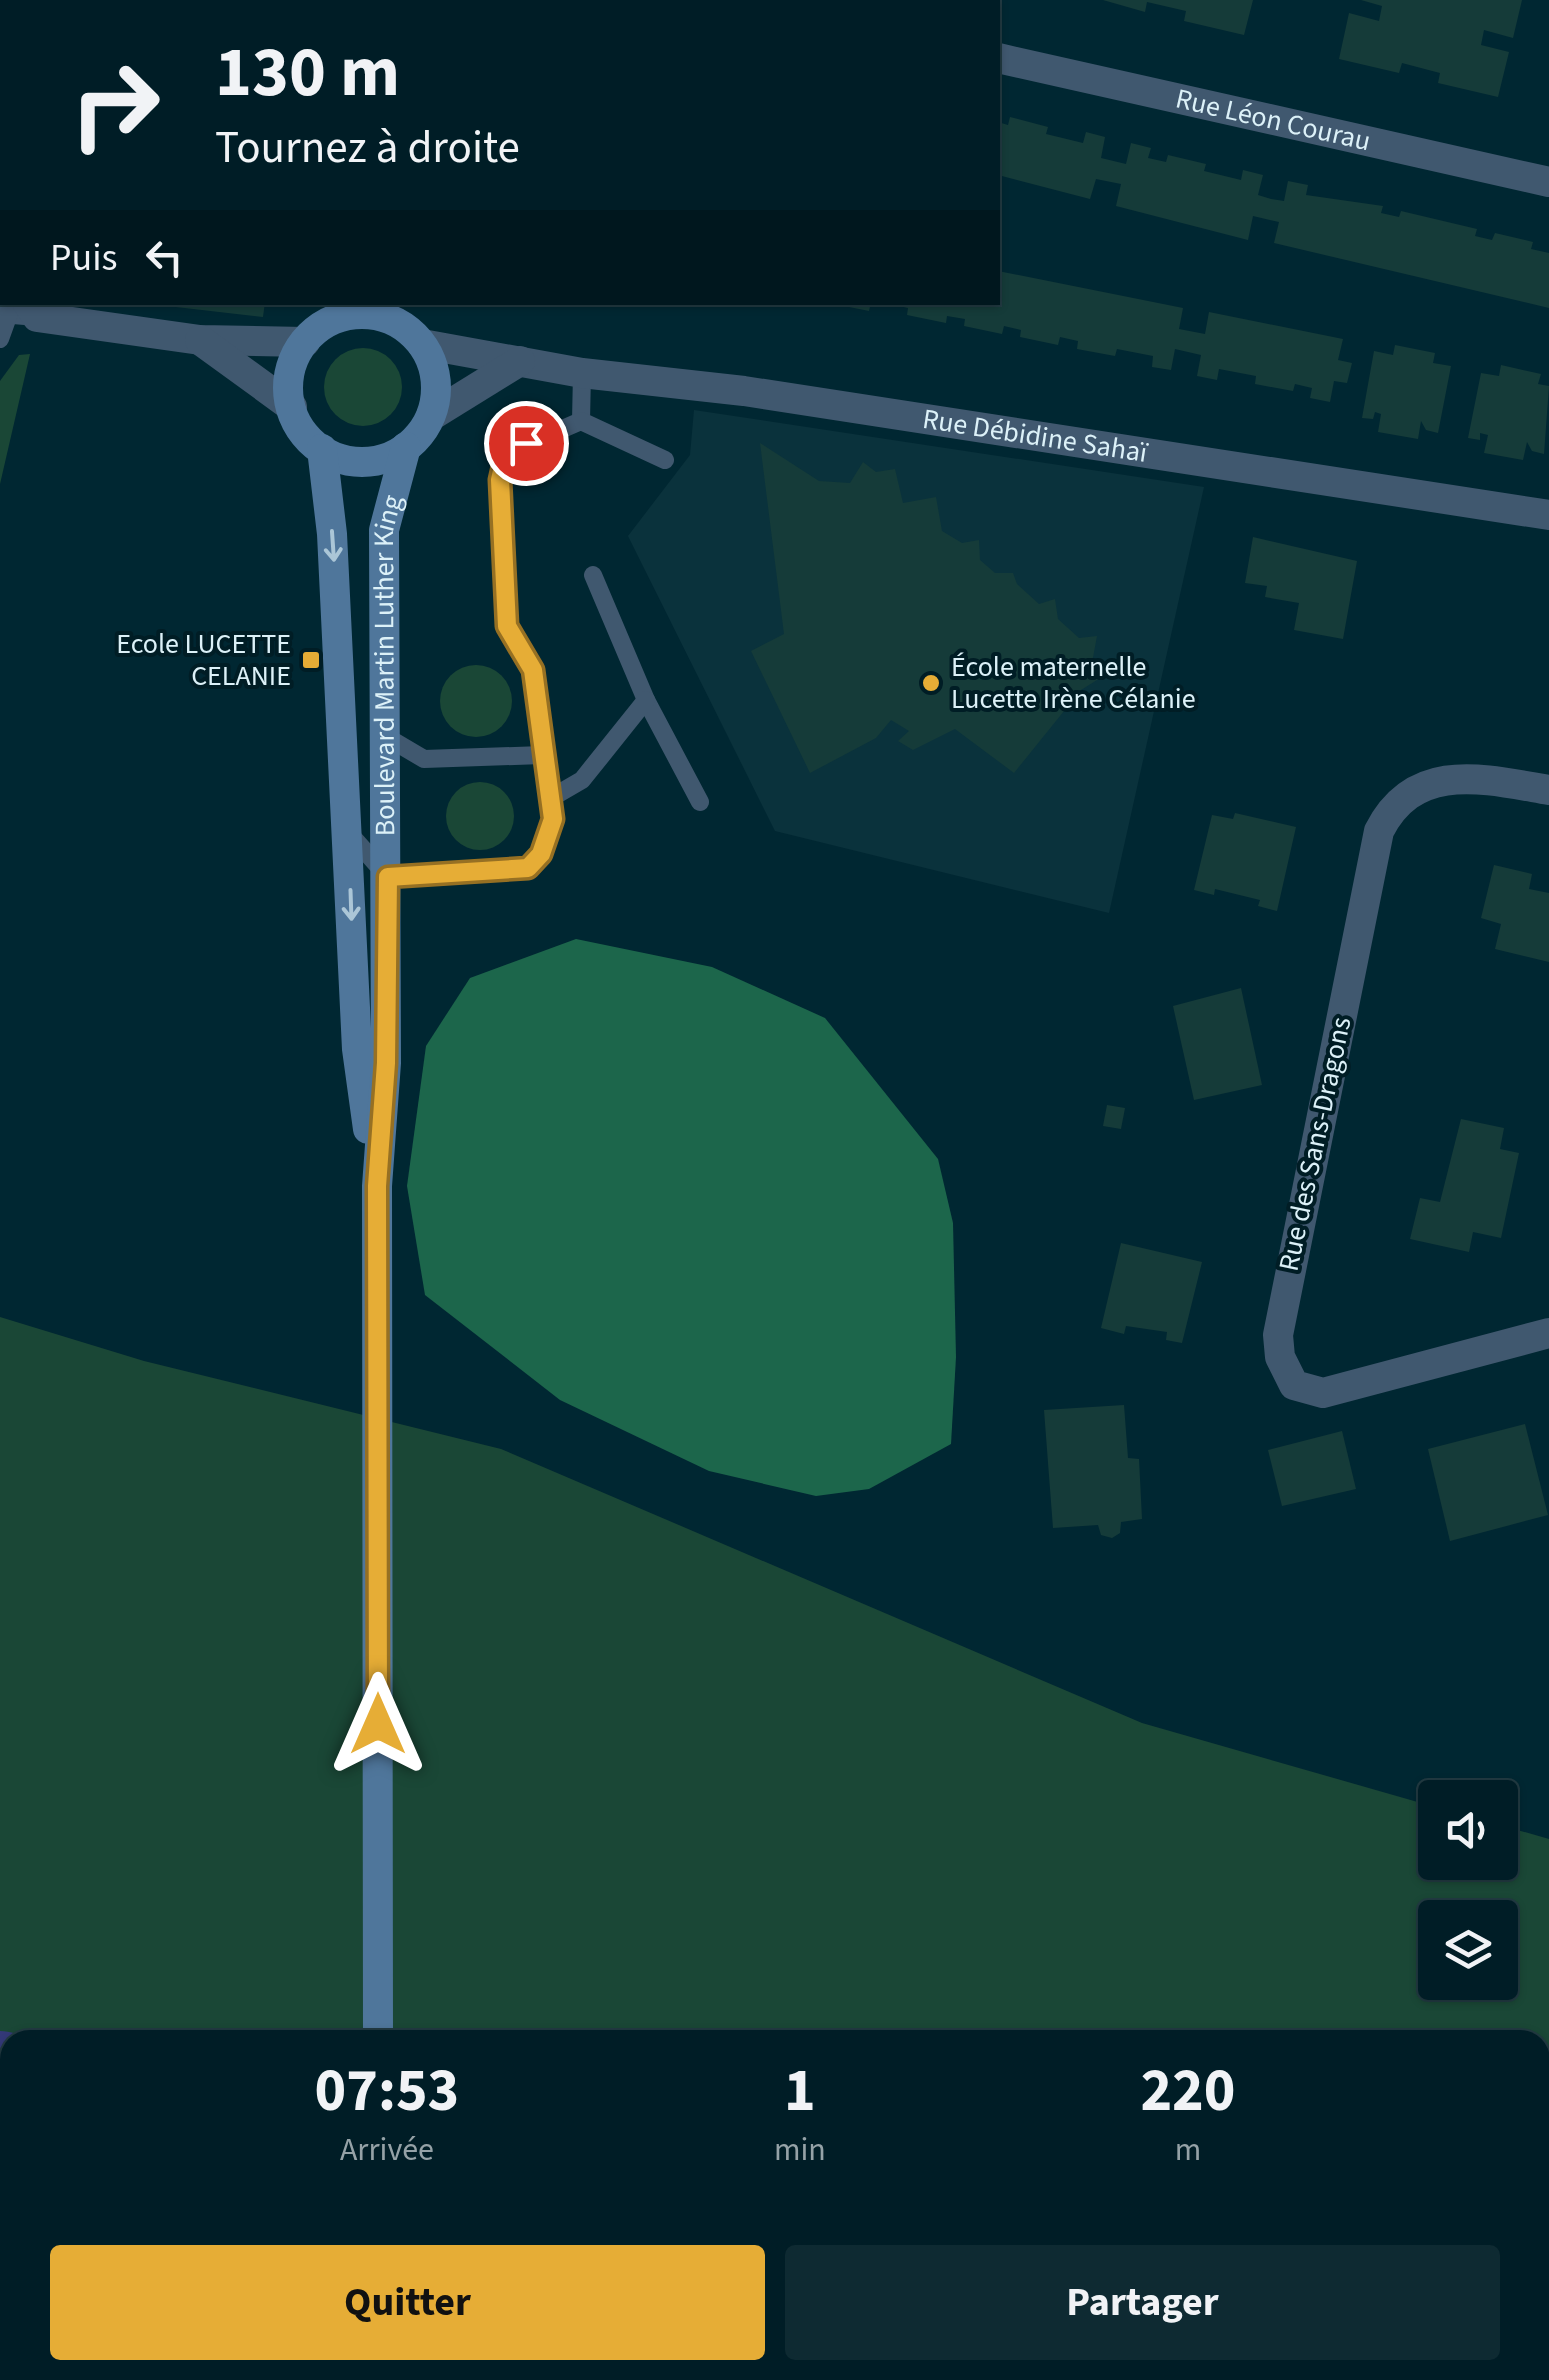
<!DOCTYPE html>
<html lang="fr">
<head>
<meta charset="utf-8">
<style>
  :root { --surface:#001d26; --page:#0e2a32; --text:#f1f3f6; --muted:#95a2a7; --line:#223b43; --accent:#e6ad36 }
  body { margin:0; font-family:"Source Sans 3",sans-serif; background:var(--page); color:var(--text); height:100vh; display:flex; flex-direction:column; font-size:38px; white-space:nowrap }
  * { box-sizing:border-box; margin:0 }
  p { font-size:32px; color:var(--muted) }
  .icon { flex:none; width:55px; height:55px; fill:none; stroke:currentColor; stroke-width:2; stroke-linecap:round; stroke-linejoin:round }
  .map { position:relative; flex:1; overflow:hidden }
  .sheet { position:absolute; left:0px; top:2030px; width:1550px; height:350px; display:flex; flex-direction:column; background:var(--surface); border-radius:30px 30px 0 0; box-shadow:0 2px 8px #0004,0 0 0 2px var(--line) }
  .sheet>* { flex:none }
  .top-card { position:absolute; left:0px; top:0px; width:1000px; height:305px; box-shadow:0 2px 8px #0004,0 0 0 2px var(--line); background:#001d26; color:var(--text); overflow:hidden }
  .fabs { position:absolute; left:1418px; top:1780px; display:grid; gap:20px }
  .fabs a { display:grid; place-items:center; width:100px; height:100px; border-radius:10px; background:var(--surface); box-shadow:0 2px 8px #0004,0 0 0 2px var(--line); font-size:50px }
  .pin { position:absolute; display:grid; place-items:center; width:85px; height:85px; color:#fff; margin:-42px; border:5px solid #fff; border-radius:50%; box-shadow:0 2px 10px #0007 }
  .me { position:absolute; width:110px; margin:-55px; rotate:0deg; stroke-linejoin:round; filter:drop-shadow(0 0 8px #0008) }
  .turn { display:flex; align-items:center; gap:35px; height:210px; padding:0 50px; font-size:45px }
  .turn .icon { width:130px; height:130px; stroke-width:2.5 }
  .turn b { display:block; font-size:70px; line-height:85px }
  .then { display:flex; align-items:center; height:95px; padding:0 50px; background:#0003; gap:20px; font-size:38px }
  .eta { display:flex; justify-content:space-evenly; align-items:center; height:170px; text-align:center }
  .eta b { font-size:60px; font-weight:700; line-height:70px }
  .cta { display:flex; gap:20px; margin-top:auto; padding:20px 50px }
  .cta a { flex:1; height:115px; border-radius:10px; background:var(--accent); color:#111; font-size:40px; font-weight:700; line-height:115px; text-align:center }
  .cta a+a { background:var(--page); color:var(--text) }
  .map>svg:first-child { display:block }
</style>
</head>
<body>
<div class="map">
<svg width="1549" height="2380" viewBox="0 0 1549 2380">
  <rect width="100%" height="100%" fill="#002732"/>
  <!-- built -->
  <polygon fill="#0a323c" points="694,410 1204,487 1109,913 775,831 628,536 690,455"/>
  <!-- green -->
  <g fill="#1a4736" fill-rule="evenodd">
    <circle cx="363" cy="387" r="39"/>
    <polygon points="30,354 0,484 0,381 19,355"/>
    <circle cx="476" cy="701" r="36"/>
    <circle cx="480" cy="816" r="34"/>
    <path d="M0,1317L144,1361L501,1449L1142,1723L1435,1807V1862H1500V1825L1549,1839V2380H0ZM1435,1918H1500V1982H1435ZM10,2040H1540V2370H10Z"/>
  </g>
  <!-- forest -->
  <polygon fill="#1c664b" points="576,939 712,967 825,1018 938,1159 953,1223 956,1357 951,1444 869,1489 816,1496 709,1471 560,1400 425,1295 407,1186 426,1046 470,978"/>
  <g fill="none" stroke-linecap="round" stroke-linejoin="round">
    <!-- river -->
    <g stroke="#333978" stroke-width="78">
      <polyline points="0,2070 10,2072"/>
      <polyline points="912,2370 921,2380"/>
    </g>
  </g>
  <!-- building -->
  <g fill="#153b39">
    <polygon points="1103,0 1253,0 1244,35 1184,21 1186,11 1147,2 1145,12"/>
    <polygon points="1361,0 1522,0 1513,38 1484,30 1481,45 1509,52 1498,97 1438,83 1440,73 1402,63 1399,73 1339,59 1349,13 1379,21 1382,6"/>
    <polygon points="1010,117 1048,127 1046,134 1083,143 1086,132 1105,137 1101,158 1126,164 1131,143 1151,148 1148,158 1166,162 1168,155 1206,164 1204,171 1241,180 1243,170 1263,175 1258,195 1271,199 1284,201 1288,181 1308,185 1306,195 1383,206 1381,213 1399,217 1401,211 1477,229 1475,236 1492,240 1495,233 1533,242 1531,249 1549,253 1549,308 1274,243 1279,222 1253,216 1248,240 1116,206 1121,184 1096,179 1090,199 998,175 998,122 1008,125"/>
    <polygon points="998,271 1183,308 1179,329 1205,334 1209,312 1343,339 1338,360 1352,363 1347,383 1334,381 1330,402 1310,398 1312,388 1295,384 1293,391 1255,384 1256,376 1219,369 1217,380 1197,376 1201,355 1175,349 1171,370 1152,367 1153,356 1117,349 1115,356 1077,349 1078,341 1060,337 1058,345 1020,337 1021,330 1004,326 1002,334 964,326 965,319 947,316 946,323 907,315 908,308 890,304 998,302"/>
    <polygon points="167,302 265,302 263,317 167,306"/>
    <polygon points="850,302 871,302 869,311 849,307"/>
    <polygon points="1395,345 1435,353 1433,363 1451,366 1438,433 1426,430 1421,421 1418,439 1378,432 1381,414 1375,412 1373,419 1362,418 1374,351 1393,355"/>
    <polygon points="1501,365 1541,374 1538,384 1549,386 1544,454 1532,451 1527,442 1523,460 1484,453 1488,435 1480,433 1480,440 1468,438 1481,373 1499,376"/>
    <polygon points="760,443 819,481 850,483 863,462 876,472 895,469 903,503 936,497 942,531 962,543 979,540 980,560 995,573 1013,573 1017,584 1039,604 1055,599 1058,619 1079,638 1097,636 1092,663 1105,675 1081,690 1014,773 955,729 913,750 898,741 909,731 891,720 876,738 810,773 751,651 784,634"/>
    <polygon points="1253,537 1357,561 1343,639 1294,630 1299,603 1265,597 1267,586 1245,583"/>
    <polygon points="1235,813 1296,827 1277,911 1258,906 1260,900 1215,889 1214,895 1194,890 1212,815 1233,819"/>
    <polygon points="1494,865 1532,874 1529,889 1549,893 1549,962 1495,949 1501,924 1481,918"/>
    <polygon points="1241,988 1262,1085 1194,1100 1173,1006"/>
    <polygon points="1107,1105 1125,1108 1121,1129 1103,1126"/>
    <polygon points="1461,1119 1504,1128 1500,1149 1519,1153 1501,1238 1473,1232 1469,1252 1410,1239 1420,1198 1440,1202"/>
    <polygon points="1121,1243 1202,1262 1182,1343 1166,1340 1167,1332 1126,1326 1124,1334 1101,1328"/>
    <polygon points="1124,1405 1128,1458 1139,1459 1142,1519 1121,1522 1120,1533 1112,1538 1101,1535 1098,1525 1053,1528 1044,1410"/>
    <polygon points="1525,1424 1548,1515 1450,1541 1428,1449"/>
    <polygon points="1342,1431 1356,1489 1282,1506 1268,1450"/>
  </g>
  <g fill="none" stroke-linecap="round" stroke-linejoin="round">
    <!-- service -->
    <g stroke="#40586f" stroke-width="18">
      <polyline points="0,314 37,317"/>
      <polyline points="0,339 9,314"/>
      <polyline points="581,421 582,373"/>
      <polyline points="593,575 646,700 700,802"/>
      <polyline points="385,736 424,759 542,755"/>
      <polyline points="551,798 582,780 646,700"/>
      <polyline points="348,832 388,877 528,868 541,854 553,819 533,670 507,626 499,480 507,453 581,421 665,460"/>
    </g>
    <!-- minor -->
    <g stroke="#40586f" stroke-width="30">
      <polyline points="91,0 111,2"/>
      <polyline points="742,0 749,2"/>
      <polyline points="274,2 275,0"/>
      <path id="s1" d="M998,58L1549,182"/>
      <polyline points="0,261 2,265"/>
      <polyline points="27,302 37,317 200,340 305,342"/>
      <polyline points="200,340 292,407"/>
      <path id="s2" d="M422,344L582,373L744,391L1549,515"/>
      <polyline points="431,416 520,361"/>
      <path d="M1549,790C1484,779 1415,760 1379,831L1278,1335L1280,1357L1294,1385L1323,1393L1549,1333"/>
    </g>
    <!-- secondary -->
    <g stroke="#4f769b" stroke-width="30">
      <polyline points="367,2 367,0"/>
      <circle cx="362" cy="388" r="74"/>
      <polyline points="322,449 332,534 357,1049 368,1129"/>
      <path id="s3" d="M378,2040L377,1186L386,1063L384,530L406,447"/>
      <polyline points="378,2380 378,2370"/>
    </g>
  </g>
  <!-- one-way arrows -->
  <defs><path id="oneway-shaft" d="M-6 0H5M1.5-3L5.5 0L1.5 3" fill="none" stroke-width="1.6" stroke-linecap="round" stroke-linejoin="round" transform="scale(2.5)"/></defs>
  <g stroke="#abc6d7">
    <use href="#oneway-shaft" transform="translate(333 546) rotate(86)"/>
    <use href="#oneway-shaft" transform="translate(351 905) rotate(88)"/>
  </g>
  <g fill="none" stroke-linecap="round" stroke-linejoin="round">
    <defs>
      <polyline id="route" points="378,1724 377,1186 386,1063 388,877 528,868 541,854 553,819 533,670 507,626 500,480 506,453 526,443"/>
    </defs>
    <!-- route casing -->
    <use href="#route" stroke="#967023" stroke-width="25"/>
    <!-- route -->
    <use href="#route" stroke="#e6ad36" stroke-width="18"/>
  </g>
  <!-- markers -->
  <g fill="#e6ad36" stroke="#001d25" stroke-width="4">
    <rect x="301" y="650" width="20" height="20" rx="5"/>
    <circle cx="931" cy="683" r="10"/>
  </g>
  <g text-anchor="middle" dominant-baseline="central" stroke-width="8" stroke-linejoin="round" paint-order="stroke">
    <!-- street labels -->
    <g font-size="28" fill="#dcf1f8" stroke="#001d25">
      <text stroke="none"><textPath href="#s1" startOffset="282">Rue Léon Courau</textPath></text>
      <text stroke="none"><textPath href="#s2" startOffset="620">Rue Débidine Sahaï</textPath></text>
      <text stroke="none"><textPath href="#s3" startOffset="1375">Boulevard Martin Luther King</textPath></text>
      <text transform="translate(1315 1144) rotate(-78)">Rue des Sans-Dragons</text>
    </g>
    <!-- poi labels -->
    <g font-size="28" fill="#dcf1f8" stroke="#001d25" text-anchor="end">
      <text x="291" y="644">Ecole LUCETTE<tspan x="291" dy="32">CELANIE</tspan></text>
      <text x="951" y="667" text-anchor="start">École maternelle<tspan x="951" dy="32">Lucette Irène Célanie</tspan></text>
    </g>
  </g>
</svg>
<div class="fabs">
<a><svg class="icon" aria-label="sound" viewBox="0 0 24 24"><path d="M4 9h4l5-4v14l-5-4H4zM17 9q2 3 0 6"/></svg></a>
<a><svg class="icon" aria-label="layers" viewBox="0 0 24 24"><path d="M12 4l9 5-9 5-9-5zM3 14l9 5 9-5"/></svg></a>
</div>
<div class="pin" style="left:526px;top:443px;background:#d93025"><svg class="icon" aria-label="arrive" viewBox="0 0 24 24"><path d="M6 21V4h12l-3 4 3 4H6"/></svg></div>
<svg class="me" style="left:378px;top:1724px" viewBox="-20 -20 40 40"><path d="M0-17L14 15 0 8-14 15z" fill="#e6ad36" stroke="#fff" stroke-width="4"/></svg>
<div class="top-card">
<div class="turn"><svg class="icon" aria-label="right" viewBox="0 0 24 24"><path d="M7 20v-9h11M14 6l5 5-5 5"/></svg><div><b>130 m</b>Tournez à droite</div></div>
<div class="then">Puis<svg class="icon" aria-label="left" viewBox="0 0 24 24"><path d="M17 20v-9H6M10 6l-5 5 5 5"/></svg></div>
</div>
<section class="sheet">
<div class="eta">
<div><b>07:53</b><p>Arrivée</p></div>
<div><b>1</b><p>min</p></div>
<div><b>220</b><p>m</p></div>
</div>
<div class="cta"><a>Quitter</a><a>Partager</a></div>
</section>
</div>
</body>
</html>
